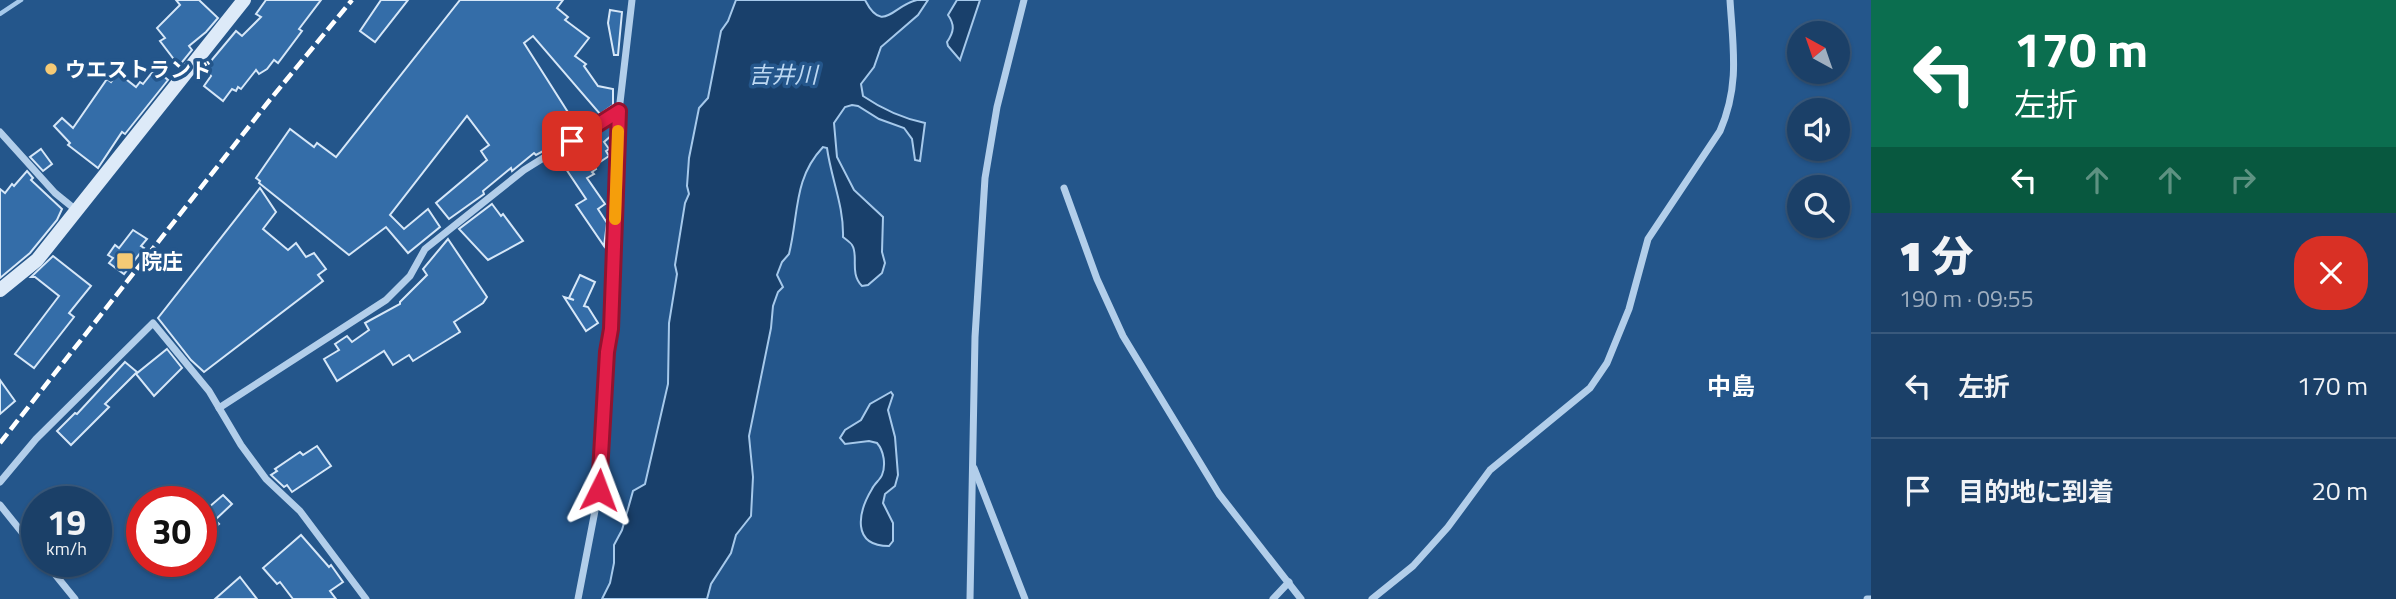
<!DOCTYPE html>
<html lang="ja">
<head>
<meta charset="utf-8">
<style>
  :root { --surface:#1b4068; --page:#284b71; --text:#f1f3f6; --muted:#a0afc0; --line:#39597c }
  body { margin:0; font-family:"Titillium Web","Noto Sans JP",sans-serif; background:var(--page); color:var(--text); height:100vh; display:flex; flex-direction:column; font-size:26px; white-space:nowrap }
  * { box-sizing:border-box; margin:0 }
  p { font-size:23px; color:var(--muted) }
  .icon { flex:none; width:38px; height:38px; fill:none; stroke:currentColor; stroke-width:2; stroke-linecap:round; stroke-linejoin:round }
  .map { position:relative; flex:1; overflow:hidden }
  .details { display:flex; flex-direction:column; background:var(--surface); width:525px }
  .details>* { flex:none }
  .guide { background:#0b6e4f; color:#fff; overflow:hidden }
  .needle { width:46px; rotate:320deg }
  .tools { position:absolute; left:1787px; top:21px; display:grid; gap:14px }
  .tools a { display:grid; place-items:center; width:63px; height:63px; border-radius:50%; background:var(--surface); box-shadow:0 2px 5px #0004,0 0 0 2px var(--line); font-size:35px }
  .speed { position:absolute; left:21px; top:486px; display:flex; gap:14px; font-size:35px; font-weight:700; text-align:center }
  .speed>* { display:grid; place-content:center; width:91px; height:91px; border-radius:50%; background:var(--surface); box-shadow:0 2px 5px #0004,0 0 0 2px var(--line); line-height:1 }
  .speed small { font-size:18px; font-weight:400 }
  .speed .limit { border:10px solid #d22; background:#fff; color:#111 }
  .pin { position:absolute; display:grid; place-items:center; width:60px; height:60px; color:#fff; margin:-30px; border-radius:14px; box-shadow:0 4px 10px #0006 }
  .me { position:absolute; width:77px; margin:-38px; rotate:3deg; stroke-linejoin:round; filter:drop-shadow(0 0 5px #0008) }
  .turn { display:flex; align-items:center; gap:24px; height:147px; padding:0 28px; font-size:32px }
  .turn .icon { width:91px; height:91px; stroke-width:2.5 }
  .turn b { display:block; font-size:49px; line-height:60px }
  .lanes { display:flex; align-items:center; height:66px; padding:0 28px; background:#0003; justify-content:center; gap:35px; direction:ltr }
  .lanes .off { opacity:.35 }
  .round { display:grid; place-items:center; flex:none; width:74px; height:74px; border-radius:28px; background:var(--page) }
  .overview { display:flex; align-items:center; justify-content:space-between; height:119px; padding:0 28px }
  h1 { font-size:42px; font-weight:800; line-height:52px }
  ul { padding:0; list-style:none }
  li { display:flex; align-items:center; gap:21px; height:105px; padding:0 28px; border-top:2px solid var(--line) }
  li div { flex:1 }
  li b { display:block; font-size:26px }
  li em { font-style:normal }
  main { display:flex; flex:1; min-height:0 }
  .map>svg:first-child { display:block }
</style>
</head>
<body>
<main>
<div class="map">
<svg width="1871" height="599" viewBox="0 0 1871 599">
  <rect width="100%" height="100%" fill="#24568b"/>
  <!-- water -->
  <g fill="#19406b" stroke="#a6c9eb" stroke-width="2">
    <path d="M736,0H865C883,35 893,5 917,0C920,0 924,0 928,0L918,15L881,47L874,67L861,84L863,96C882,109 901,118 925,123L920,161L915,160L912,139L904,128L879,119L858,106L852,105L845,107L834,123L837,157L854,190L883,217L882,252L885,263L882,273L868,285L862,286C849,273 859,255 852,245C852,244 843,237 843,237C844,206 831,178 827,148L823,147C793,179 799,214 789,254L782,262L777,275L783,287L778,292L773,306L771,328L749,436L753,477L751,516L736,535L731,553L711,584L707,599H602L610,583L614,563V545L622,530L633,491L645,484L668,384L669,323L677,274L675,265L685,203L689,194L687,186L689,158L699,108L708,98L721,31L728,21Z"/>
    <path d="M957,0H980L960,60L948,46L947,42C954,32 955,25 948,15Z"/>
    <path d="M891,392L893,395L888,410L895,437L898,475L895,486L885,494L883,503L893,523V541L889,546C851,546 858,512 872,489C874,484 880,480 882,475C886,465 884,451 877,443L869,441L845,444L840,438L845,430L861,420L870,404Z"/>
  </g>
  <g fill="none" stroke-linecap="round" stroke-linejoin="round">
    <!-- stream -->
    <polyline stroke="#a6c9eb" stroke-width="4.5" points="0,14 21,0"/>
  </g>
  <!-- building -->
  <g fill="#346da8" stroke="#d6e7f8" stroke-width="2">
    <polygon points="176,0 199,0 218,18 206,32 189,46 192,50 179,66 160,41 165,38 157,28 180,5"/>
    <polygon points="266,0 321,0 299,29 302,31 278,63 274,60 267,69 259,74 256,70 241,89 238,87 236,91 232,89 223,101 204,86 211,76 205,68 236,31 242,36 261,17 256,14"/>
    <polygon points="381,0 408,0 375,42 360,31"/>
    <polygon points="460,0 563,0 557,8 568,17 565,20 589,38 575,56 586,64 584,66 598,86 613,89 613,105 600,114 533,36 524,43 571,117 553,129 560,137 547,146 549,148 536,155 534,153 512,171 511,168 483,191 484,194 449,219 436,203 487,160 481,151 489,145 467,116 390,215 404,229 428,209 440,227 408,253 386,227 349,255 259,183 260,181 256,178 290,129 314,147 317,143 336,157"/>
    <polygon points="610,10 622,12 618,55 614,55 608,23"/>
    <polygon points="155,69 168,80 125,134 122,132 98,168 68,145 70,143 54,126 62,118 73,128 107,79 111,82 118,73 136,87 140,82 143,84"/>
    <polygon points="612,124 612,135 604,142 609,149 606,151 609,156 594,166 596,169 592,172 594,174 587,178 605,204 598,209 607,223 604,246 576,205 586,199 562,163 583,148 580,144"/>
    <polygon points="41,149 52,164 43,171 30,157"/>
    <polygon points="27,171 33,178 31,180 62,209 57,220 30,253 0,278 0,189 5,193 12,184 14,186"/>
    <polygon points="260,188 276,212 263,229 288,250 296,243 306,257 314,253 326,269 318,275 323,281 204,372 191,360 158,318"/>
    <polygon points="492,204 501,216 503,214 523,241 488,260 459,229"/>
    <polygon points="133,230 147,239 141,246 144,248 124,274 109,263 113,258 108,255 115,245 119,248"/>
    <polygon points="448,239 487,297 483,303 454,322 460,332 413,361 409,355 393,365 384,351 337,381 324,359 339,350 335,344 347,336 352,342 369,330 365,323 400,304 400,302 427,275 423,269"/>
    <polygon points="53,256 91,286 69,313 74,317 34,368 15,354 59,296 35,277 31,277"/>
    <polygon points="580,275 595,282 584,306 588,307 598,323 586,331 564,297 574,300 569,298"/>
    <polygon points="167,349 182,368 154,396 136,374"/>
    <polygon points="125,362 137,372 105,404 109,407 71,445 57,431 75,413 77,414"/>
    <polygon points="0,380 15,401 0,414"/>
    <polygon points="317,446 331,466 292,492 287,485 284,487 271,475 277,471 275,469 300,452 303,455"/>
    <polygon points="223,495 232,504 215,520 219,524 201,539 201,514"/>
    <polygon points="301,535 329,567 331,565 343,582 330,591 336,599 293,599 280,582 277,584 263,568"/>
    <polygon points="240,577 257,599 215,599"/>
  </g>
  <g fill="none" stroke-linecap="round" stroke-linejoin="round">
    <!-- street -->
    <g stroke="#b2ceea" stroke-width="7">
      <polyline points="0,132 55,193 76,210"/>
      <polyline points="1064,188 1097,279 1123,336 1219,494 1301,599"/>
      <polyline points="219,408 386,300 410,276 425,249 524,170 619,111"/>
      <polyline points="974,468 1025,599"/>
      <polyline points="0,482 36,439 153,323 209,391 241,445 266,479 300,511 366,599"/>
      <polyline points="0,505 37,551"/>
      <polyline points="45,562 75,599"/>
      <polyline points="578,599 599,490 607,352 611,329 619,111 632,0"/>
      <polyline points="970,599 975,337 985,178 997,107 1024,0"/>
      <polyline points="1273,599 1289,582"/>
      <path d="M1372,599L1413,566L1448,527L1490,470L1590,388L1607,363L1629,309L1648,239L1720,131C1740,85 1733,48 1730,0"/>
      <polyline points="1867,599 1871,599"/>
    </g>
    <!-- secondary -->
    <polyline stroke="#ddeaf8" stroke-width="14" points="0,290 37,260 244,0"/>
    <!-- rail -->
    <polyline stroke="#fff" stroke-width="4.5" stroke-dasharray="12 5" stroke-linecap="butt" points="0,443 269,101 352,0"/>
  </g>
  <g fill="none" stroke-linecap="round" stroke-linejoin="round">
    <defs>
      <polyline id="route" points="572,141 619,111 611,329 607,352 599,490"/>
    </defs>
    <!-- route casing -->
    <use href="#route" stroke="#92132f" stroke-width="18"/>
    <!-- route -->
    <use href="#route" stroke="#e11d48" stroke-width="12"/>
    <!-- slow -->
    <polyline stroke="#f59e0b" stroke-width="12" points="615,219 618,131"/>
  </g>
  <!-- markers -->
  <g fill="#f5ca75" stroke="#24568b" stroke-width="2.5">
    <circle cx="51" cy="69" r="7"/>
    <rect x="116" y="252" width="18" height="18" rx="3.5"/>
  </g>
  <g text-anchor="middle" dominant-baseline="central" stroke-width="7" stroke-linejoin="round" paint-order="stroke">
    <!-- poi labels -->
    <g font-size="21" font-weight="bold" fill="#fff" stroke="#24568b" text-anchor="start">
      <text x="65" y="69">ウエストランド</text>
      <text x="141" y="261">院庄</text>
    </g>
    <!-- water labels -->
    <g font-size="23" font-style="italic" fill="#bdd8f2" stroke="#24568b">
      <text x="783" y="74">吉井川</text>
    </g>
    <!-- quarter labels -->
    <g font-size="24" font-weight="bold" fill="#fff" stroke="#24568b">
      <text x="1731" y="386">中島</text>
    </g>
  </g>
</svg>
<div class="tools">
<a><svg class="needle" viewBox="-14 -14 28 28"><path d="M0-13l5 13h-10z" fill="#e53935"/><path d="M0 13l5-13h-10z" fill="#a0afc0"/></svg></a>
<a><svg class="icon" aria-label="sound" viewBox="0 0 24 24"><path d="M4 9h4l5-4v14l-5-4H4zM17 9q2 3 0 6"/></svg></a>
<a><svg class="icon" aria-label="search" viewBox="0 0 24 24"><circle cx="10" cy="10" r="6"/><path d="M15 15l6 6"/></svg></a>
</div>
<div class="speed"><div>19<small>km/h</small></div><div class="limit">30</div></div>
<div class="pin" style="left:572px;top:141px;background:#d93025"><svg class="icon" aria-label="arrive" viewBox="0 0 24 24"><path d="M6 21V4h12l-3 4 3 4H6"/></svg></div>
<svg class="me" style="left:599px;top:490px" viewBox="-20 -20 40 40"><path d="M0-17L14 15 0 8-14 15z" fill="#e11d48" stroke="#fff" stroke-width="4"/></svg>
</div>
<section class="details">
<div class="guide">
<div class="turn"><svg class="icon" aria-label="left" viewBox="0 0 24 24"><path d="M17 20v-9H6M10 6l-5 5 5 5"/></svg><div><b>170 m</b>左折</div></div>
<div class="lanes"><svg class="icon" aria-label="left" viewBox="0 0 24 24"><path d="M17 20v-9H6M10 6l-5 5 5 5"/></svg><svg class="icon off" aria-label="ahead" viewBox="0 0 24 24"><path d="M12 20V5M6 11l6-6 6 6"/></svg><svg class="icon off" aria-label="ahead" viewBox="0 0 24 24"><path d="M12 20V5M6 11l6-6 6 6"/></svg><svg class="icon off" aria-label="right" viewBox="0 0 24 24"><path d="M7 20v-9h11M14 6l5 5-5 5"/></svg></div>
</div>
<div class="overview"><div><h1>1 分</h1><p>190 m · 09:55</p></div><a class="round" style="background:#d93025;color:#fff"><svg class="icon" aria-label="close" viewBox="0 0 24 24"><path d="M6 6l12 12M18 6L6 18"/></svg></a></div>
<ul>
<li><svg class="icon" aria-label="left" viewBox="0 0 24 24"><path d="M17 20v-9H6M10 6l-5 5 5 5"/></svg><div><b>左折</b></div><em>170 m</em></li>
<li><svg class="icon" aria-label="arrive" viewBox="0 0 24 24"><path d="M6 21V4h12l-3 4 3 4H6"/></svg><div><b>目的地に到着</b></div><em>20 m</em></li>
</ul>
</section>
</main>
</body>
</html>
